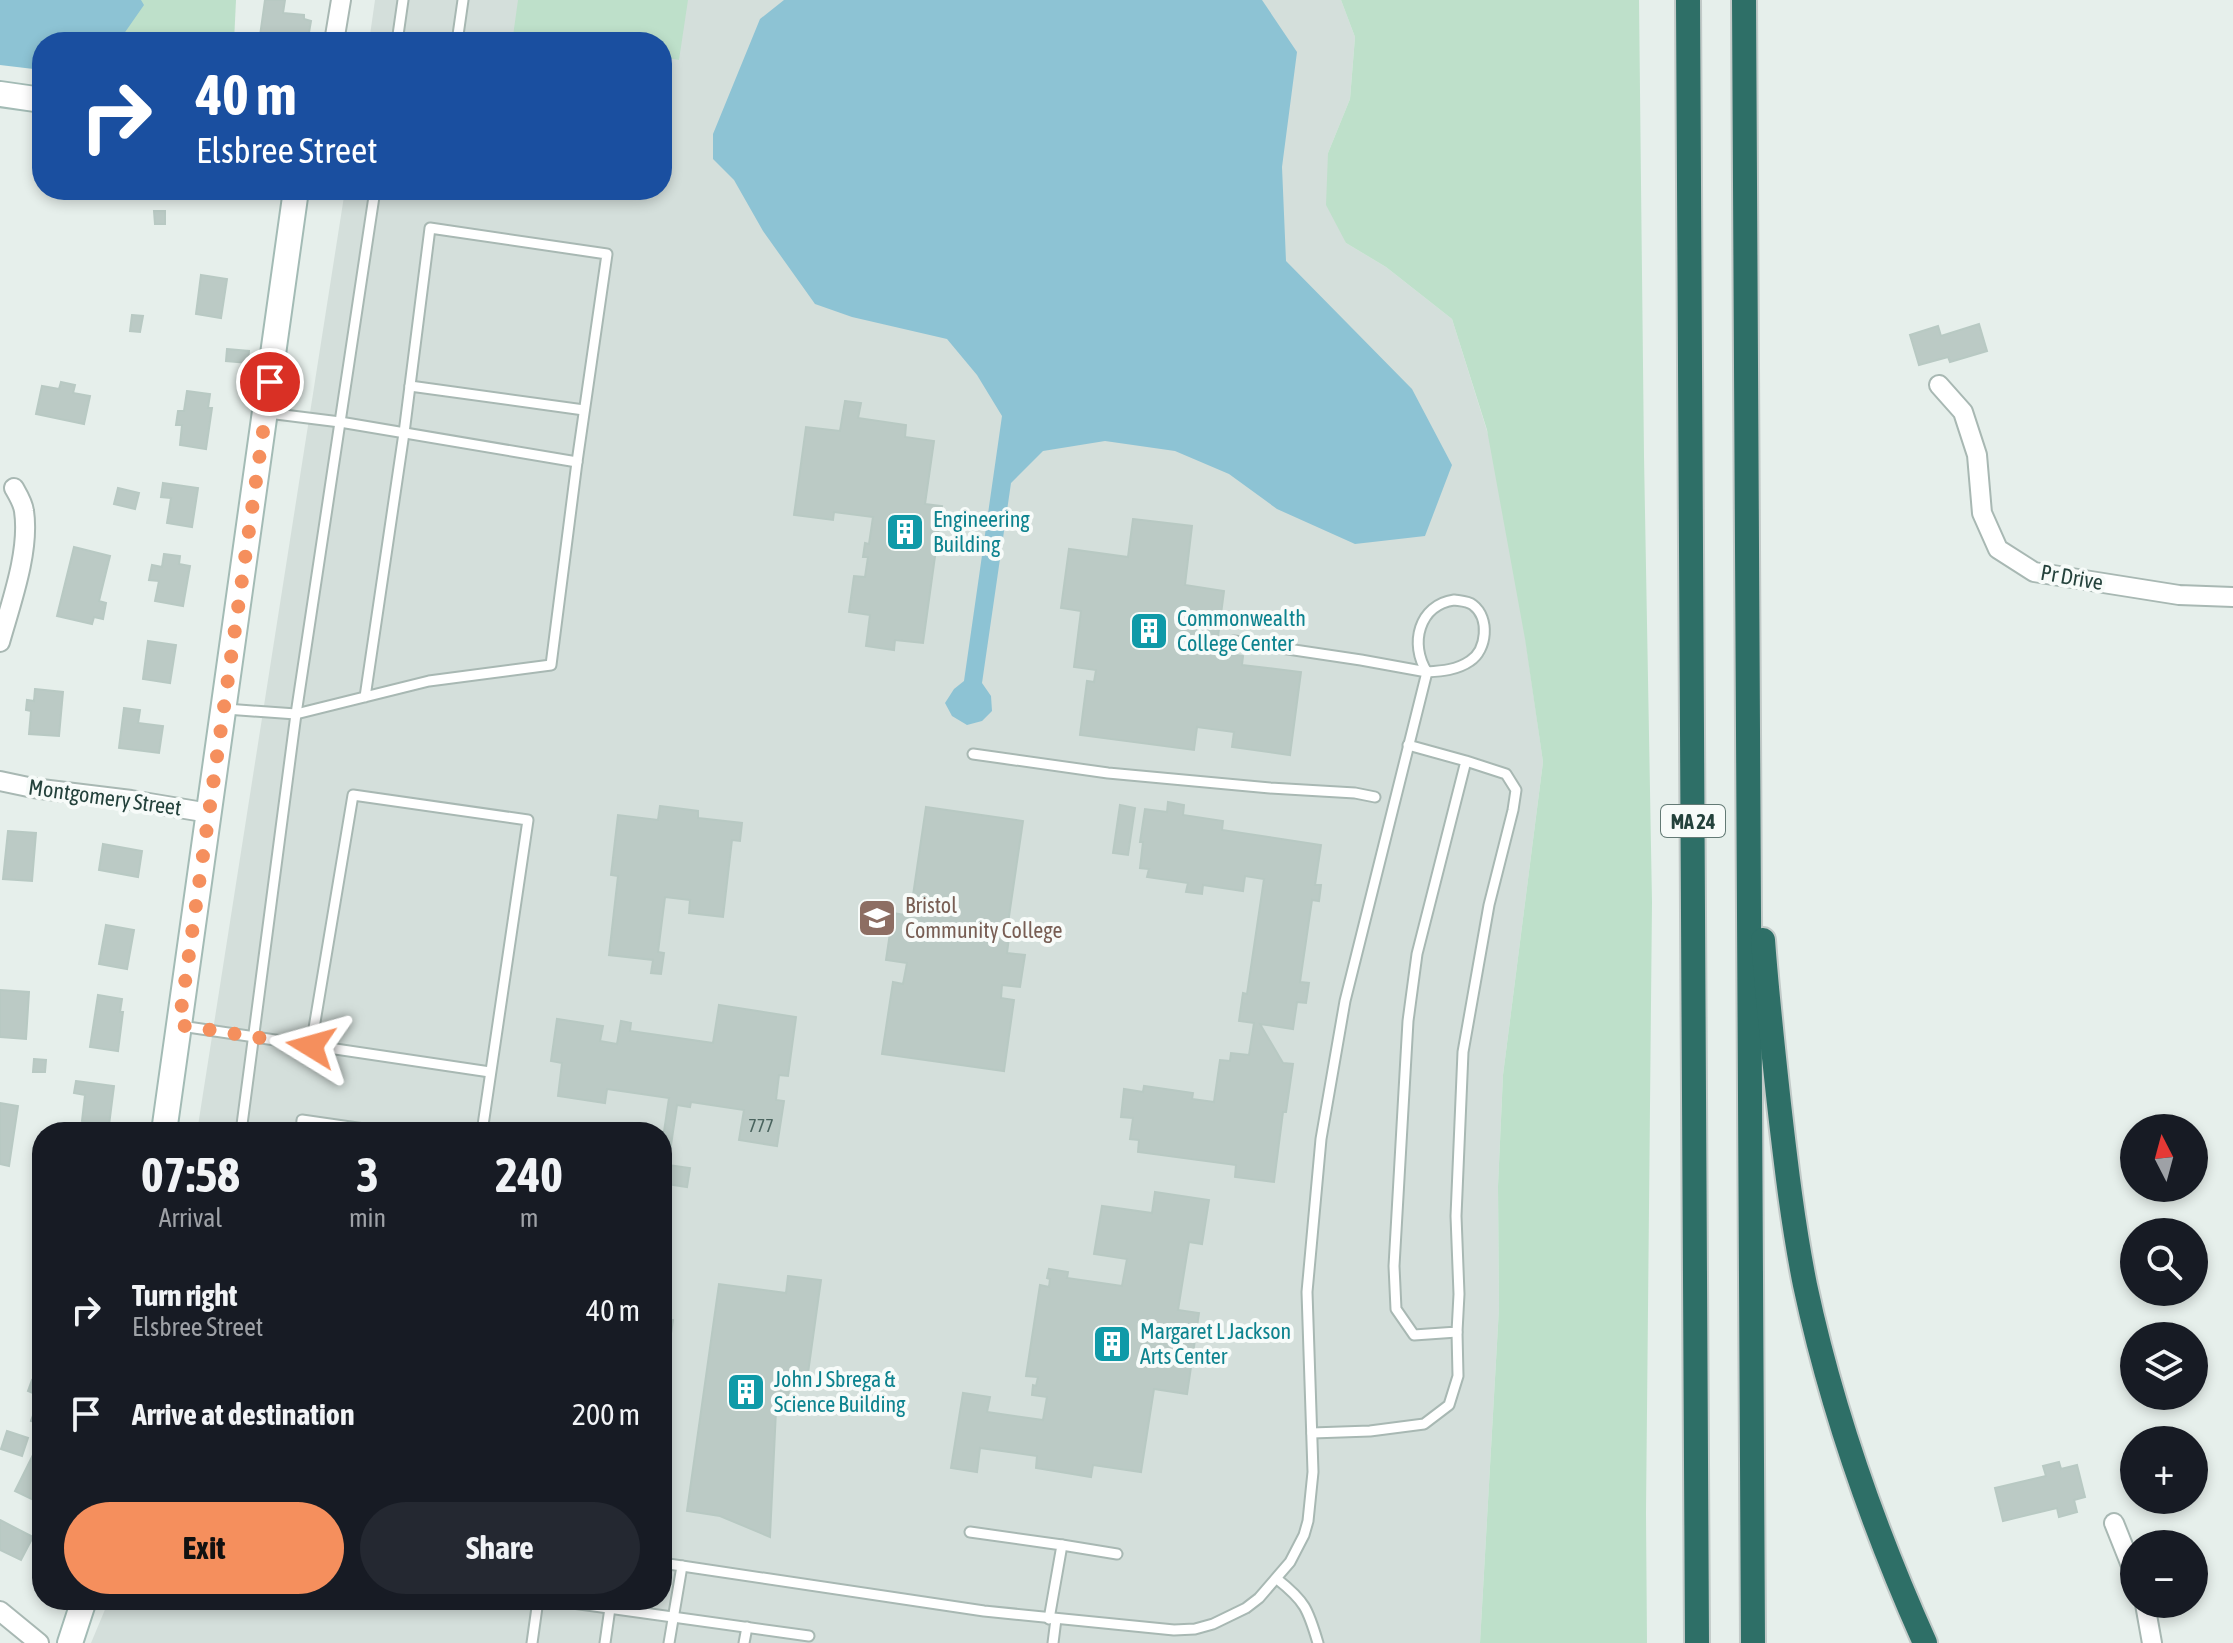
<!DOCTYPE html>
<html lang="en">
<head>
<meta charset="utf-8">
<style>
  :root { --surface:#171b24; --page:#242831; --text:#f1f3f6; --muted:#9ea1a6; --accent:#f58f5d }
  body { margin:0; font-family:"Asap Condensed",sans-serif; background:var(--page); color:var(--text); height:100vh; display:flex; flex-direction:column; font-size:30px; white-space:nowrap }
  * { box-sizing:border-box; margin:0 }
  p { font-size:26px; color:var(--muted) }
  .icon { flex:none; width:44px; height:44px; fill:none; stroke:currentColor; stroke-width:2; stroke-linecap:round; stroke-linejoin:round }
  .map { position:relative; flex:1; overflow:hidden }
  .sheet { position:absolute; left:32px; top:1122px; width:640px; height:488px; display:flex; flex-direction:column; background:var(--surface); border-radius:32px; box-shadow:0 4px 12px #0003 }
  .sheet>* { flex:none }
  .banner { position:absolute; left:32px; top:32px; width:640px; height:168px; border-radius:32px; box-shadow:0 4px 12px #0003; background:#1a4fa0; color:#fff; overflow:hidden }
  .needle { width:52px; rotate:354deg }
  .buttons { position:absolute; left:2120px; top:1114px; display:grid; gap:16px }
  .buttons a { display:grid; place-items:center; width:88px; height:88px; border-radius:50%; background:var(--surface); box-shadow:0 4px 12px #0003; font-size:40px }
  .pin { position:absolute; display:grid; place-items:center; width:68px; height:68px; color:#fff; margin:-34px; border:4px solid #fff; border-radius:50%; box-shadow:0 2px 8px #0007 }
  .me { position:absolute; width:88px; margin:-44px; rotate:278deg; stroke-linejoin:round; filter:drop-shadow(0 0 6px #0008) }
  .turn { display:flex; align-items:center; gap:28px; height:168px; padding:0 32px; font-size:36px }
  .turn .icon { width:104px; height:104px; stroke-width:2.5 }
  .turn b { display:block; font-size:56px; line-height:68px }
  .eta { display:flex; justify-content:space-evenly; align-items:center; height:136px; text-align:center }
  .eta b { font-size:48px; font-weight:700; line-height:56px }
  .action { display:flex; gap:16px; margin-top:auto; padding:16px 32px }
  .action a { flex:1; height:92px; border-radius:48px; background:var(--accent); color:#111; font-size:32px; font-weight:700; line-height:92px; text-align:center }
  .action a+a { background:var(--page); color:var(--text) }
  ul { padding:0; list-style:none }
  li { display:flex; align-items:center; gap:24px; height:104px; padding:0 32px }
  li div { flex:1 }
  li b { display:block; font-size:30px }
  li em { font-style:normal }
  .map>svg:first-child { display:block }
</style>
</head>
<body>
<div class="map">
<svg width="2233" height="1643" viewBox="0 0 2233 1643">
  <rect width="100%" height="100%" fill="#e6efeb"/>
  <!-- built -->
  <polygon fill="#d4dfdb" points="375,0 1341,0 1355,37 1350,99 1328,153 1346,243 1386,267 1452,319 1503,482 1543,762 1503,1075 1498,1186 1499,1308 1480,1643 91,1643 109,1600 662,1600 662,1132 197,1132 345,190 662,190 662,42 369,42"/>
  <!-- green -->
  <g fill="#bee0ca">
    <polygon points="0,0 236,0 234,42 42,42"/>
    <polygon points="518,0 688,0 679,60 662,57 662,42 555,42 513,36"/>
    <polygon points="1341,0 1639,0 1644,456 1652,902 1646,1513 1647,1643 1480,1643 1499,1308 1498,1186 1503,1075 1543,762 1525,639 1487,430 1452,319 1386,267 1346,243 1326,205 1328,153 1350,99 1355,37"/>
  </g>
  <!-- water -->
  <g fill="#8dc3d4">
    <polygon points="0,0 141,0 144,5 121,38 115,42 42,42 42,70 0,65"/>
    <polygon points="784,0 1262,0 1297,52 1282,167 1286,261 1412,389 1452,465 1425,536 1355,544 1277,509 1229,474 1175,451 1105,441 1043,451 1011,483 982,683 991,696 992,711 982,721 967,725 952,716 945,703 954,689 964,681 1002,416 977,375 947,339 852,317 815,304 763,231 734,180 713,159 713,134 760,19"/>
  </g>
  <!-- building -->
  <g fill="#bbcac5" stroke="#b8c9c3" stroke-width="2">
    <polygon points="265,0 285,0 283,13 304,15 304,19 311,21 308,38 302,37 301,42 299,42 260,36"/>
    <polygon points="154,211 165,211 165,224 155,224"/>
    <polygon points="201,275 227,279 221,318 196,314"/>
    <polygon points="132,315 143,316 140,332 130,331"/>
    <polygon points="1979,324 1987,351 1950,362 1948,357 1919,365 1910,335 1938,326 1941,336"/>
    <polygon points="227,349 249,351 248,363 226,361"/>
    <polygon points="61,382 75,385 73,393 90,396 84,424 36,414 42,386 59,389"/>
    <polygon points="187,391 210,394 208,408 212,408 206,449 180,445 182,425 176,425 178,411 184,411"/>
    <polygon points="845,401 861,403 858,418 906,425 905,437 934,441 925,504 942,506 923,643 895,640 894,650 866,646 870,615 849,612 854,576 865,577 868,557 863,557 865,543 869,544 873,517 834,512 833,520 794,515 806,427 840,431"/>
    <polygon points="163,483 198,488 192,527 167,523 171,498 161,497"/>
    <polygon points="118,488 139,493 135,509 114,504"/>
    <polygon points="1133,519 1192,526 1185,585 1224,591 1216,652 1243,656 1242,665 1301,672 1290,755 1232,747 1234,732 1197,727 1194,750 1080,735 1087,681 1094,682 1096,670 1074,667 1081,611 1061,608 1069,549 1128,557"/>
    <polygon points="74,547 110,556 99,601 106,603 103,619 94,617 92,624 57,616"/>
    <polygon points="164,554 180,556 179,564 190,566 183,606 155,601 159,581 149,580 152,565 162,567"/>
    <polygon points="148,641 176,645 170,683 143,679"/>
    <polygon points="35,689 63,692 59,736 29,734 31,711 26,710 27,700 34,701"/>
    <polygon points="124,708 140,710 138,723 163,726 159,753 119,748"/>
    <polygon points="1168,802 1184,805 1183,815 1223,821 1222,830 1321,845 1315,885 1321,885 1319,901 1312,900 1300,982 1309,983 1306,1003 1297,1002 1293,1029 1260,1024 1283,1063 1293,1064 1286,1112 1283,1112 1274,1182 1235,1177 1236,1165 1138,1152 1139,1140 1130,1139 1133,1118 1121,1117 1124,1089 1143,1092 1144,1086 1193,1093 1192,1099 1214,1102 1220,1060 1230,1061 1231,1053 1249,1055 1254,1023 1239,1021 1243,993 1247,994 1264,879 1245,876 1243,891 1203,885 1202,894 1186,892 1188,883 1147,877 1149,869 1140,868 1143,842 1140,842 1145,809 1167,812"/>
    <polygon points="1120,805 1135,808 1128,855 1113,853"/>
    <polygon points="660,806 698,811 698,818 742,823 740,841 732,840 723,917 689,913 690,900 665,897 658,952 664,953 661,974 651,973 653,960 609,955 618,876 611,875 618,815 658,820"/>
    <polygon points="926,807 1023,821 1007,930 1010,930 1007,953 1025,955 1020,987 1002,985 1001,998 1014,1000 1004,1071 882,1054 893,982 903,984 907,963 886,960 893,913 910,916"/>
    <polygon points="8,831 36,833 32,881 3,879"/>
    <polygon points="103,844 142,851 138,877 99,870"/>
    <polygon points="106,925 134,930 127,969 99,964"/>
    <polygon points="0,990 29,992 26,1039 0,1037"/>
    <polygon points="98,995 122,999 120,1012 123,1012 118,1051 90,1047"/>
    <polygon points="719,1005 796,1017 788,1076 779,1075 776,1100 784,1101 777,1146 739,1140 744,1110 691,1102 690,1107 677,1105 668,1165 690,1168 687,1187 667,1184 662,1222 662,1145 669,1098 607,1089 605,1103 558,1096 562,1063 551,1061 557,1019 603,1026 600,1041 617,1044 621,1021 631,1023 630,1031 713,1043"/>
    <polygon points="34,1059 46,1060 45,1072 33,1072"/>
    <polygon points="76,1081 114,1086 109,1125 82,1121 85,1095 74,1093"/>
    <polygon points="0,1103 18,1106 9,1166 0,1164"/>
    <polygon points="1155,1192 1209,1200 1202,1244 1189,1242 1178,1310 1199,1313 1187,1394 1154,1389 1141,1472 1093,1465 1091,1477 1036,1468 1037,1456 980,1448 977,1472 951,1468 963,1393 990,1397 987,1412 1043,1420 1047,1397 1032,1395 1033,1385 1036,1386 1038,1377 1026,1376 1040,1285 1049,1287 1050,1279 1047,1278 1049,1269 1068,1272 1067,1278 1122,1286 1127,1259 1094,1254 1102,1206 1152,1213"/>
    <polygon points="788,1276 821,1280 808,1373 792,1370 786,1411 776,1410 770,1537 720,1516 687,1511 719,1284 786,1293"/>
    <polygon points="662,1318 673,1320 662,1395"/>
    <polygon points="32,1380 42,1383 42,1425 31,1421 40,1396 28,1391"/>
    <polygon points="7,1431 28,1438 22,1456 1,1449"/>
    <polygon points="33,1455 42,1460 42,1500 40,1503 15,1491"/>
    <polygon points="2059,1462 2061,1469 2077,1465 2085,1497 2074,1500 2077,1512 2059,1517 2057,1508 2003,1521 1995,1488 2046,1476 2043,1466"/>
    <polygon points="0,1520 33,1537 21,1560 0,1550"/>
  </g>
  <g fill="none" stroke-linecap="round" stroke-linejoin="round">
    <defs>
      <g id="lane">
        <polyline points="397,42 403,0"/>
        <polyline points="457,42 463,0"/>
        <polyline points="410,386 584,410"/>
        <polyline points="268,413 340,422 577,462"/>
        <path d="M1454,600C1460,601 1468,601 1473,605C1490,618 1487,650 1470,661C1457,670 1442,671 1427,672C1409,644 1419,605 1454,600Z"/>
        <polyline points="226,709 296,714 429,681 551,665 577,462 607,254 430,228 404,433 365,697"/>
        <polyline points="1408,745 1466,761 1417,954 1408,1021 1394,1266 1396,1309 1414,1335 1457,1332 1459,1294 1456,1216 1463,1052 1489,905 1513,810 1516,790 1506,774 1466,761"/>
        <polyline points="973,754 1108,773 1270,788 1355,793 1375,797"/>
        <polyline points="181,1026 490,1072"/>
        <polyline points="311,1046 353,795 528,820 482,1132"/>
        <polyline points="241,1132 296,714 375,190"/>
        <polyline points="301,1132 302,1120 385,1132"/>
        <polyline points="1312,1433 1370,1431 1424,1424 1449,1405 1458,1376 1457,1332"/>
        <polyline points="970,1532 1062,1545 1049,1619"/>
        <polyline points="1062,1545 1117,1554"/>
        <polyline points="662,1563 984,1611 1174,1630 1195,1629 1213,1624 1246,1608 1259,1598 1290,1562 1304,1535 1308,1521 1313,1472 1307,1292 1321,1139 1345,1001 1427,672 1361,660 1234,641"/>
        <path d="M1277,1579C1305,1601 1308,1609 1318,1643"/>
        <polyline points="551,1600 809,1636"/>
        <polyline points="532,1643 538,1600"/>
        <polyline points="605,1643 610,1608"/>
        <polyline points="669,1643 682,1566"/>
        <polyline points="744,1643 747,1627"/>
        <polyline points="1053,1643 1056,1619"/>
      </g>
      <g id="street">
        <polyline points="334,42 341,0"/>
        <polyline points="1939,385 1963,412 1977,455 1982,513 1998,549 2034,572 2179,595 2233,597"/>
        <path d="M0,642C11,603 30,551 24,511C23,503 18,495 14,488"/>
        <polyline points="0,781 33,788 131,800 209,813"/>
        <polyline points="2114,1523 2134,1573"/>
        <polyline points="2145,1604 2152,1643"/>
        <polyline points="0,1611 39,1643"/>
      </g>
      <g id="secondary">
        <polyline points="0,94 42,100"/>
        <polyline points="164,1132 296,190"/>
        <polyline points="70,1643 84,1600"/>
      </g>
      <g id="highway">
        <polyline points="1688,0 1697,1643"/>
        <polyline points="1744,0 1753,1643"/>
        <path d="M1763,940C1767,995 1773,1049 1779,1104C1786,1165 1793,1225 1805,1285C1831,1407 1874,1529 1925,1643"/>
      </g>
    </defs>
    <!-- lane casing -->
    <use href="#lane" stroke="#a8b8b3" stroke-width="13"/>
    <!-- street casing -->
    <use href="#street" stroke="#a8b8b3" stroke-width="22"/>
    <!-- secondary casing -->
    <use href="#secondary" stroke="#a3bbb5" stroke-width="28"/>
    <!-- highway casing -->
    <use href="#highway" stroke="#c2cac8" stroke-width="28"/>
    <!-- lane -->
    <use href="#lane" stroke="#fff" stroke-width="9"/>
    <!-- street -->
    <use href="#street" stroke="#fff" stroke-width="18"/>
    <!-- secondary -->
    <use href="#secondary" stroke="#fff" stroke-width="24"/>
    <!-- highway -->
    <use href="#highway" stroke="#2e6f67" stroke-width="24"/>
  </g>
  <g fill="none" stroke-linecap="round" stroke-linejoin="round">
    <!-- route -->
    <polyline stroke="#f58f5d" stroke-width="14" stroke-dasharray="0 25.2" points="270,382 179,1025 311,1046"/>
  </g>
  <!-- icons -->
  <defs>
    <symbol id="building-square" viewBox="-11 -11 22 22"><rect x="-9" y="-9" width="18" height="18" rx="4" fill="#0f9aa8" stroke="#f7fbf9"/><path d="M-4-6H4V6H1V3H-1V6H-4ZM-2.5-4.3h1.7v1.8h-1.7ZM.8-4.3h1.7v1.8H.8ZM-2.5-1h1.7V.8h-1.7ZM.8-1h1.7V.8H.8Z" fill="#fff"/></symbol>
    <symbol id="university-square" viewBox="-11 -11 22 22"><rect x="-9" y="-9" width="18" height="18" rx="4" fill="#8d6e63" stroke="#f7fbf9"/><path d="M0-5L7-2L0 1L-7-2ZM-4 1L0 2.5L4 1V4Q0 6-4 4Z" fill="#fff"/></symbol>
  </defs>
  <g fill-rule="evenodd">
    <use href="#building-square" x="883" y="510" width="44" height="44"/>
    <use href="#building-square" x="1127" y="609" width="44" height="44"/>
    <use href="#university-square" x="855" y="896" width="44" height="44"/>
    <use href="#building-square" x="1090" y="1322" width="44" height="44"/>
    <use href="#building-square" x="724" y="1370" width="44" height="44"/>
  </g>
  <g text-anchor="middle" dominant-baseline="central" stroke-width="8" stroke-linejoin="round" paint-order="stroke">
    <!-- number labels -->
    <g font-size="18" fill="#4a645e">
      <text x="761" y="1125">777</text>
    </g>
    <!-- shield labels -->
    <rect fill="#f7fbf9" stroke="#637a75" stroke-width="2" x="1661" y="805" width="64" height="32" rx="6"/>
    <g font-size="20" font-weight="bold" fill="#24423c">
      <text x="1693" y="821">MA 24</text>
    </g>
    <!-- culture labels -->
    <g font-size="22" fill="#0d838f" stroke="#f7fbf9" text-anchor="start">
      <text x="933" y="519">Engineering<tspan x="933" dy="25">Building</tspan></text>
      <text x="1177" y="618">Commonwealth<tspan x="1177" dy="25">College Center</tspan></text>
      <text x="1140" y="1331">Margaret L Jackson<tspan x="1140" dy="25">Arts Center</tspan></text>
      <text x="774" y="1379">John J Sbrega &amp;<tspan x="774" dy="25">Science Building</tspan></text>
    </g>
    <!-- street labels -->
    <g font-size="22" fill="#24423c" stroke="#f7fbf9">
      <text transform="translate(2072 577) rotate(10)">Pr Drive</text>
      <text transform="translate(105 797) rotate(8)">Montgomery Street</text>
    </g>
    <!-- education labels -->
    <g font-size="22" fill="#785e54" stroke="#f7fbf9" text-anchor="start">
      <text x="905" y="905">Bristol<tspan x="905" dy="25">Community College</tspan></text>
    </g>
  </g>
</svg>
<div class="buttons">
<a><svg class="needle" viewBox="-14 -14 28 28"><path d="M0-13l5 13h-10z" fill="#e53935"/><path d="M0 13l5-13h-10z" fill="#9ea1a6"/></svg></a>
<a><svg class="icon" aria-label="search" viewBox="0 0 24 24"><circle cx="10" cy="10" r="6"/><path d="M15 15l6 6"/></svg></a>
<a><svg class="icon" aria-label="layers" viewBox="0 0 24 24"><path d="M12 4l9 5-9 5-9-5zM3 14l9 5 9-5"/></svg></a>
<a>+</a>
<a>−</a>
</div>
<div class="pin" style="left:270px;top:382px;background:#d93025"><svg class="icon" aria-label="arrive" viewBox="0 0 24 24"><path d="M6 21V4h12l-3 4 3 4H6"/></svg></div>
<svg class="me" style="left:311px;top:1046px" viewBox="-20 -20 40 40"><path d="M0-17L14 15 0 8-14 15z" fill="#f58f5d" stroke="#fff" stroke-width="4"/></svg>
<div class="banner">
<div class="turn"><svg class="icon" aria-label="right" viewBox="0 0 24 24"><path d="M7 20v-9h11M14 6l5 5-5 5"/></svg><div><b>40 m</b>Elsbree Street</div></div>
</div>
<section class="sheet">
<div class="eta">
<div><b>07:58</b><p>Arrival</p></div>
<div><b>3</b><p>min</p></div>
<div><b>240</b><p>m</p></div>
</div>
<ul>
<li><svg class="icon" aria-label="right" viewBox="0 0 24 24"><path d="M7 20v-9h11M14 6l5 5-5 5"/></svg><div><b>Turn right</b><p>Elsbree Street</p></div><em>40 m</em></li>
<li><svg class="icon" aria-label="arrive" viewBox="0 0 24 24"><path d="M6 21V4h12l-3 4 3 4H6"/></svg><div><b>Arrive at destination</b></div><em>200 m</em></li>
</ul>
<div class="action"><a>Exit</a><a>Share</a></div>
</section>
</div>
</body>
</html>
